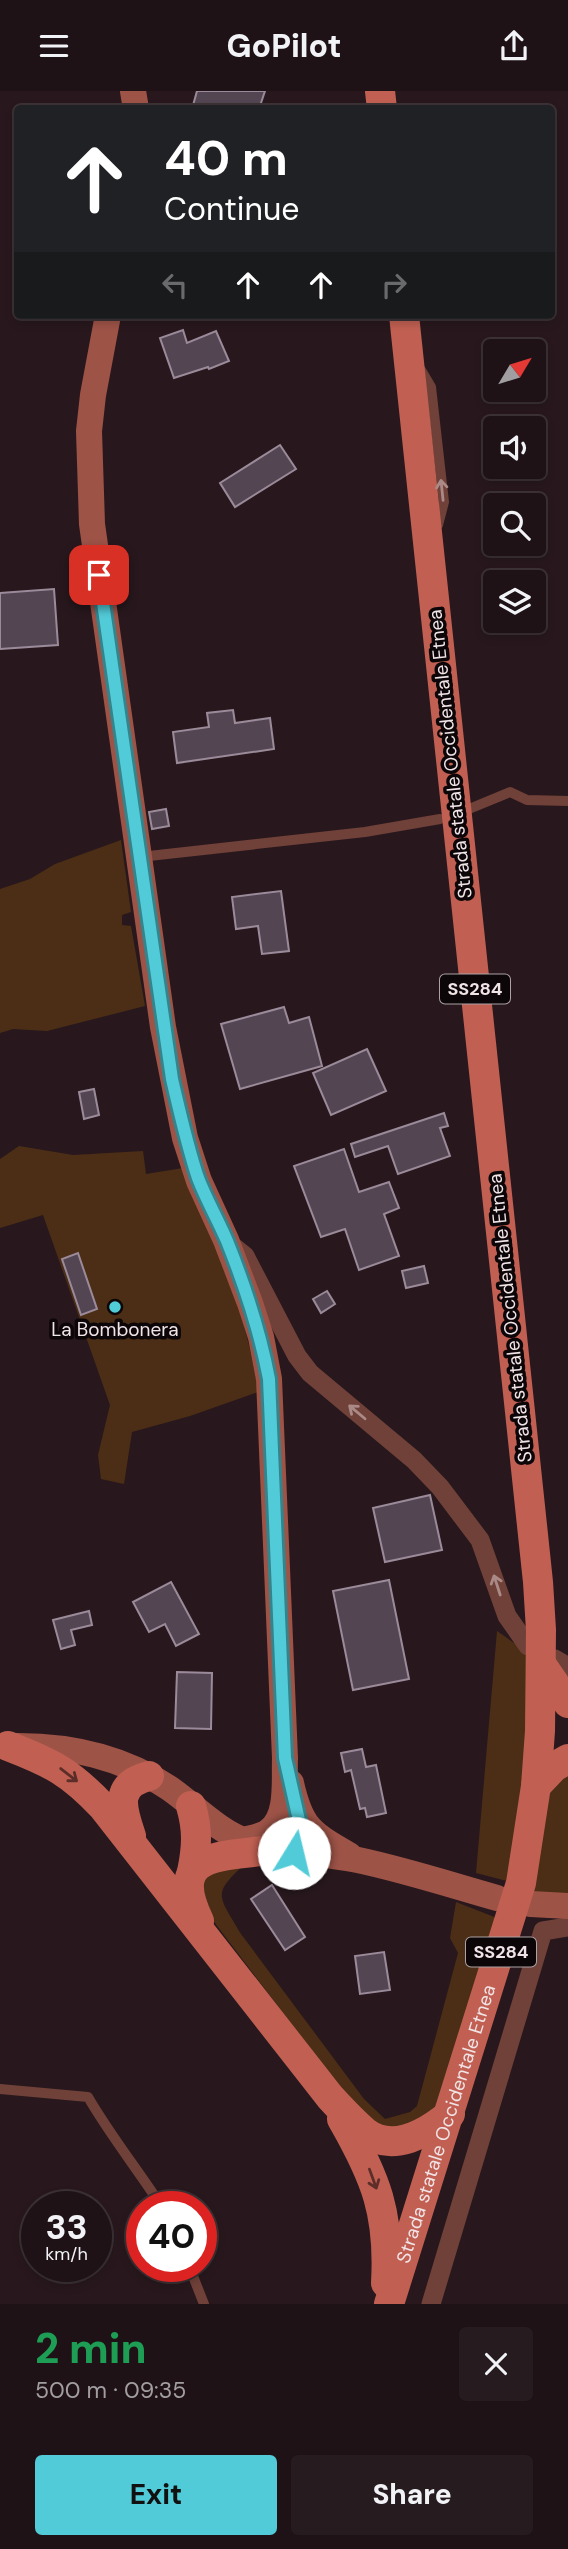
<!DOCTYPE html>
<html lang="en">
<head>
<meta charset="utf-8">
<style>
  :root { --surface:#1e1216; --page:#261b1f; --text:#f1f3f6; --muted:#a19ea1; --line:#3c3235; --accent:#52cbd8 }
  body { margin:0; font-family:"DM Sans",sans-serif; background:var(--page); color:var(--text); height:100vh; display:flex; flex-direction:column; font-size:26px; white-space:nowrap }
  * { box-sizing:border-box; margin:0 }
  p { font-size:23px; color:var(--muted) }
  .icon { flex:none; width:38px; height:38px; fill:none; stroke:currentColor; stroke-width:2; stroke-linecap:round; stroke-linejoin:round }
  .map { position:relative; height:2213px; overflow:hidden }
  .side { display:flex; flex-direction:column; background:var(--surface); flex:1 }
  .side>* { flex:none }
  .guide { position:absolute; left:14px; top:14px; width:541px; height:214px; border-radius:7px; box-shadow:0 4px 10px #0003,0 0 0 2px var(--line); background:#202124; color:#fff; overflow:hidden }
  .needle { width:46px; rotate:52deg }
  .controls { position:absolute; left:483px; top:248px; display:grid; gap:14px }
  .controls a { display:grid; place-items:center; width:63px; height:63px; border-radius:7px; background:var(--surface); box-shadow:0 4px 10px #0003,0 0 0 2px var(--line); font-size:35px }
  .speed { position:absolute; left:21px; top:2100px; display:flex; gap:14px; font-size:35px; font-weight:700; text-align:center }
  .speed>* { display:grid; place-content:center; width:91px; height:91px; border-radius:50%; background:var(--surface); box-shadow:0 4px 10px #0003,0 0 0 2px var(--line); line-height:1 }
  .speed small { font-size:18px; font-weight:400 }
  .speed .limit { border:10px solid #d22; background:#fff; color:#111 }
  .pin { position:absolute; display:grid; place-items:center; width:60px; height:60px; color:#fff; margin:-30px; border-radius:14px; box-shadow:0 4px 10px #0006 }
  .me { position:absolute; width:77px; margin:-38px; rotate:9deg; stroke-linejoin:round; filter:drop-shadow(0 0 5px #0008) }
  .turn { display:flex; align-items:center; gap:24px; height:147px; padding:0 35px; font-size:32px }
  .turn .icon { width:91px; height:91px; stroke-width:2.5 }
  .turn b { display:block; font-size:49px; line-height:60px }
  .lanes { display:flex; align-items:center; height:66px; padding:0 35px; background:#0003; justify-content:center; gap:35px; direction:ltr }
  .lanes .off { opacity:.35 }
  .round { display:grid; place-items:center; flex:none; width:74px; height:74px; border-radius:7px; background:var(--page) }
  .overview { display:flex; align-items:center; justify-content:space-between; height:119px; padding:0 35px }
  h1 { font-size:42px; font-weight:800; line-height:52px; color:#1e9e55 }
  .cta { display:flex; gap:14px; margin-top:auto; padding:14px 35px }
  .cta a { flex:1; height:80px; border-radius:7px; background:var(--accent); color:#111; font-size:28px; font-weight:800; line-height:80px; text-align:center }
  .cta a+a { background:var(--page); color:var(--text) }
  header { display:flex; justify-content:space-between; align-items:center; height:91px; padding:0 35px; background:var(--surface); font-size:32px; font-weight:800 }
  .map>svg:first-child { display:block }
</style>
</head>
<body>
<header><svg class="icon" aria-label="menu" viewBox="0 0 24 24"><path d="M4 6h16M4 12h16M4 18h16"/></svg>GoPilot<svg class="icon" aria-label="share" viewBox="0 0 24 24"><path d="M12 15V3M7 8l5-5 5 5M5 13v7h14v-7"/></svg></header>
<div class="map">
<svg width="568" height="2213" viewBox="0 0 568 2213">
  <rect width="100%" height="100%" fill="#28181d"/>
  <!-- green -->
  <g fill="#4b2e15">
    <polygon points="121,749 131,821 122,824 122,834 131,835 145,915 47,940 13,938 0,942 0,798 30,788 55,773"/>
    <path d="M19,1055L73,1064L143,1060L146,1083L183,1077C214,1151 247,1221 258,1301L190,1325L132,1341L124,1393L101,1388L98,1364L110,1314L43,1124L0,1137V1068Z"/>
    <polygon points="497,1540 527,1561 527,1639 523,1695 507,1790 476,1782"/>
    <polygon points="568,1676 568,1806 529,1804 545,1700"/>
    <path d="M247,1771C211,1804 218,1803 241,1843L364,2008L385,2028L410,2021L417,2015L458,1862L450,1847L456,1811L497,1827L436,2021L405,2041L365,2030L196,1807L204,1779Z"/>
  </g>
  <!-- building -->
  <g fill="#534552" stroke="#9b8b9a" stroke-width="2">
    <polygon points="197,0 265,0 259,18 192,18"/>
    <polygon points="183,239 187,252 216,240 229,270 209,278 208,276 174,287 160,247"/>
    <polygon points="280,354 296,378 235,416 220,392"/>
    <polygon points="54,498 58,554 0,558 0,502"/>
    <polygon points="233,619 235,632 270,627 274,658 177,672 173,641 209,636 207,622"/>
    <polygon points="166,718 169,735 152,738 149,721"/>
    <polygon points="281,800 289,860 262,863 258,835 236,838 232,806"/>
    <polygon points="284,916 289,932 309,926 322,975 240,998 221,933"/>
    <polygon points="367,958 386,1000 331,1024 313,982"/>
    <polygon points="94,998 99,1024 84,1028 79,1001"/>
    <polygon points="444,1022 448,1035 440,1037 450,1065 398,1083 388,1055 355,1066 351,1053"/>
    <polygon points="344,1058 359,1101 389,1091 399,1117 384,1123 399,1165 359,1179 345,1138 321,1146 294,1075"/>
    <polygon points="78,1162 97,1218 81,1224 62,1168"/>
    <polygon points="424,1175 428,1192 406,1197 402,1180"/>
    <polygon points="327,1200 335,1213 321,1222 313,1208"/>
    <polygon points="430,1404 442,1459 385,1471 373,1417"/>
    <polygon points="389,1489 409,1588 353,1599 333,1500"/>
    <polygon points="171,1491 199,1543 176,1555 165,1533 149,1541 133,1511"/>
    <polygon points="89,1520 92,1534 71,1539 75,1554 61,1558 53,1529"/>
    <polygon points="177,1581 212,1582 211,1638 175,1637"/>
    <polygon points="362,1658 366,1676 376,1674 386,1722 367,1726 365,1717 360,1718 351,1679 345,1681 341,1662"/>
    <polygon points="272,1794 305,1846 285,1859 251,1808"/>
    <polygon points="384,1861 390,1899 360,1903 355,1865"/>
  </g>
  <g fill="none" stroke-linecap="round" stroke-linejoin="round">
    <!-- lane -->
    <g stroke="#704139" stroke-width="10">
      <polyline points="421,279 431,296 444,411 438,434"/>
      <polyline points="469,718 510,701 527,709 568,710"/>
      <polyline points="140,766 365,741 440,728"/>
      <path d="M0,1998L88,2006C110,2044 138,2079 162,2116"/>
      <polyline points="189,2175 204,2213"/>
    </g>
    <!-- street -->
    <g stroke="#704139" stroke-width="19">
      <polyline points="235,1157 245,1165 297,1265 310,1282 414,1369 440,1396 480,1449 507,1525 528,1555"/>
      <polyline points="555,1568 568,1576"/>
      <polyline points="431,2213 543,1840 568,1836"/>
    </g>
    <!-- secondary -->
    <g stroke="#9e5347" stroke-width="26">
      <polyline points="133,0 136,18"/>
      <path d="M108,224L93,304L89,340L92,433L163,936L185,1047L199,1090L226,1149L250,1212L261,1246L269,1288L285,1667C284,1689 289,1725 269,1740C263,1745 251,1747 243,1749"/>
      <path d="M12,1655C69,1654 121,1665 169,1697C195,1715 217,1740 248,1751C284,1763 321,1761 358,1769C405,1779 451,1794 497,1807"/>
      <path d="M291,1692C301,1737 311,1742 349,1764"/>
      <polyline points="531,1813 568,1815"/>
    </g>
    <!-- primary -->
    <g stroke="#c16052" stroke-width="30">
      <polyline points="380,0 382,18"/>
      <polyline points="541,1573 568,1612"/>
      <path d="M8,1655C52,1672 70,1681 103,1716L330,2006C341,2018 353,2031 365,2041C393,2063 428,2041 450,2023"/>
      <polyline points="536,1695 554,1676 568,1668"/>
      <path d="M191,1715C198,1739 197,1756 192,1781"/>
      <path d="M131,1745C122,1718 113,1694 149,1685"/>
      <path d="M199,1830C166,1761 220,1766 270,1759"/>
      <path d="M342,2028C376,2087 390,2123 386,2192"/>
      <path id="s1" d="M389,2213L521,1792L536,1695L540,1640L541,1539L538,1491L404,224"/>
    </g>
  </g>
  <!-- one-way arrows -->
  <defs><path id="oneway-shaft" d="M-6 0H5M1.5-3L5.5 0L1.5 3" fill="none" stroke-width="1.6" stroke-linecap="round" stroke-linejoin="round" transform="scale(1.75)"/></defs>
  <g stroke="#aa8a87">
    <use href="#oneway-shaft" transform="translate(442 399) rotate(-96)"/>
    <use href="#oneway-shaft" transform="translate(357 1321) rotate(-140)"/>
    <use href="#oneway-shaft" transform="translate(497 1494) rotate(-108)"/>
  </g>
  <g stroke="#5d2e29">
    <use href="#oneway-shaft" transform="translate(69 1684) rotate(38)"/>
    <use href="#oneway-shaft" transform="translate(373 2088) rotate(70)"/>
  </g>
  <g fill="none" stroke-linecap="round" stroke-linejoin="round">
    <defs>
      <path id="route" d="M99,484L172,988C180,1022 187,1054 198,1087C206,1108 218,1129 227,1150C245,1195 260,1240 269,1288L285,1667L301,1738L294,1762"/>
    </defs>
    <!-- route casing -->
    <use href="#route" stroke="#35848c" stroke-width="18"/>
    <!-- route -->
    <use href="#route" stroke="#52cbd8" stroke-width="12"/>
  </g>
  <!-- markers -->
  <circle fill="#52cbd8" stroke="#0c0608" stroke-width="2.5" cx="115" cy="1216" r="7"/>
  <g text-anchor="middle" dominant-baseline="central" stroke-width="7" stroke-linejoin="round" paint-order="stroke">
    <!-- shield labels -->
    <g fill="#0c0608" stroke="#aca1a4" stroke-width="2">
      <rect x="440" y="883.5" width="70" height="29" rx="5"/>
      <rect x="466" y="1846.5" width="70" height="29" rx="5"/>
    </g>
    <g font-size="18" font-weight="bold" fill="#f0e4e7">
      <text x="475" y="898">SS284</text>
      <text x="501" y="1861">SS284</text>
    </g>
    <!-- street labels -->
    <g font-size="19" fill="#f0e4e7" stroke="#0c0608">
      <text transform="translate(450 663) rotate(-96)">Strada statale Occidentale Etnea</text>
      <text transform="translate(510 1227) rotate(-96)">Strada statale Occidentale Etnea</text>
      <text stroke="none"><textPath href="#s1" startOffset="189">Strada statale Occidentale Etnea</textPath></text>
    </g>
    <!-- poi labels -->
    <g font-size="19" fill="#f0e4e7" stroke="#0c0608">
      <text x="115" y="1238">La Bombonera</text>
    </g>
  </g>
</svg>
<div class="controls">
<a><svg class="needle" viewBox="-14 -14 28 28"><path d="M0-13l5 13h-10z" fill="#e53935"/><path d="M0 13l5-13h-10z" fill="#a19ea1"/></svg></a>
<a><svg class="icon" aria-label="sound" viewBox="0 0 24 24"><path d="M4 9h4l5-4v14l-5-4H4zM17 9q2 3 0 6"/></svg></a>
<a><svg class="icon" aria-label="search" viewBox="0 0 24 24"><circle cx="10" cy="10" r="6"/><path d="M15 15l6 6"/></svg></a>
<a><svg class="icon" aria-label="layers" viewBox="0 0 24 24"><path d="M12 4l9 5-9 5-9-5zM3 14l9 5 9-5"/></svg></a>
</div>
<div class="speed"><div>33<small>km/h</small></div><div class="limit">40</div></div>
<div class="pin" style="left:99px;top:484px;background:#d93025"><svg class="icon" aria-label="arrive" viewBox="0 0 24 24"><path d="M6 21V4h12l-3 4 3 4H6"/></svg></div>
<svg class="me" style="left:294px;top:1762px" viewBox="-20 -20 40 40"><circle r="19" fill="#fff"/><path d="M0-13L10 11 0 6-10 11z" fill="#52cbd8"/></svg>
<div class="guide">
<div class="turn"><svg class="icon" aria-label="ahead" viewBox="0 0 24 24"><path d="M12 20V5M6 11l6-6 6 6"/></svg><div><b>40 m</b>Continue</div></div>
<div class="lanes"><svg class="icon off" aria-label="left" viewBox="0 0 24 24"><path d="M17 20v-9H6M10 6l-5 5 5 5"/></svg><svg class="icon" aria-label="ahead" viewBox="0 0 24 24"><path d="M12 20V5M6 11l6-6 6 6"/></svg><svg class="icon" aria-label="ahead" viewBox="0 0 24 24"><path d="M12 20V5M6 11l6-6 6 6"/></svg><svg class="icon off" aria-label="right" viewBox="0 0 24 24"><path d="M7 20v-9h11M14 6l5 5-5 5"/></svg></div>
</div>
</div>
<section class="side">
<div class="overview"><div><h1>2 min</h1><p>500 m · 09:35</p></div><a class="round"><svg class="icon" aria-label="close" viewBox="0 0 24 24"><path d="M6 6l12 12M18 6L6 18"/></svg></a></div>
<div class="cta"><a>Exit</a><a>Share</a></div>
</section>
</body>
</html>
